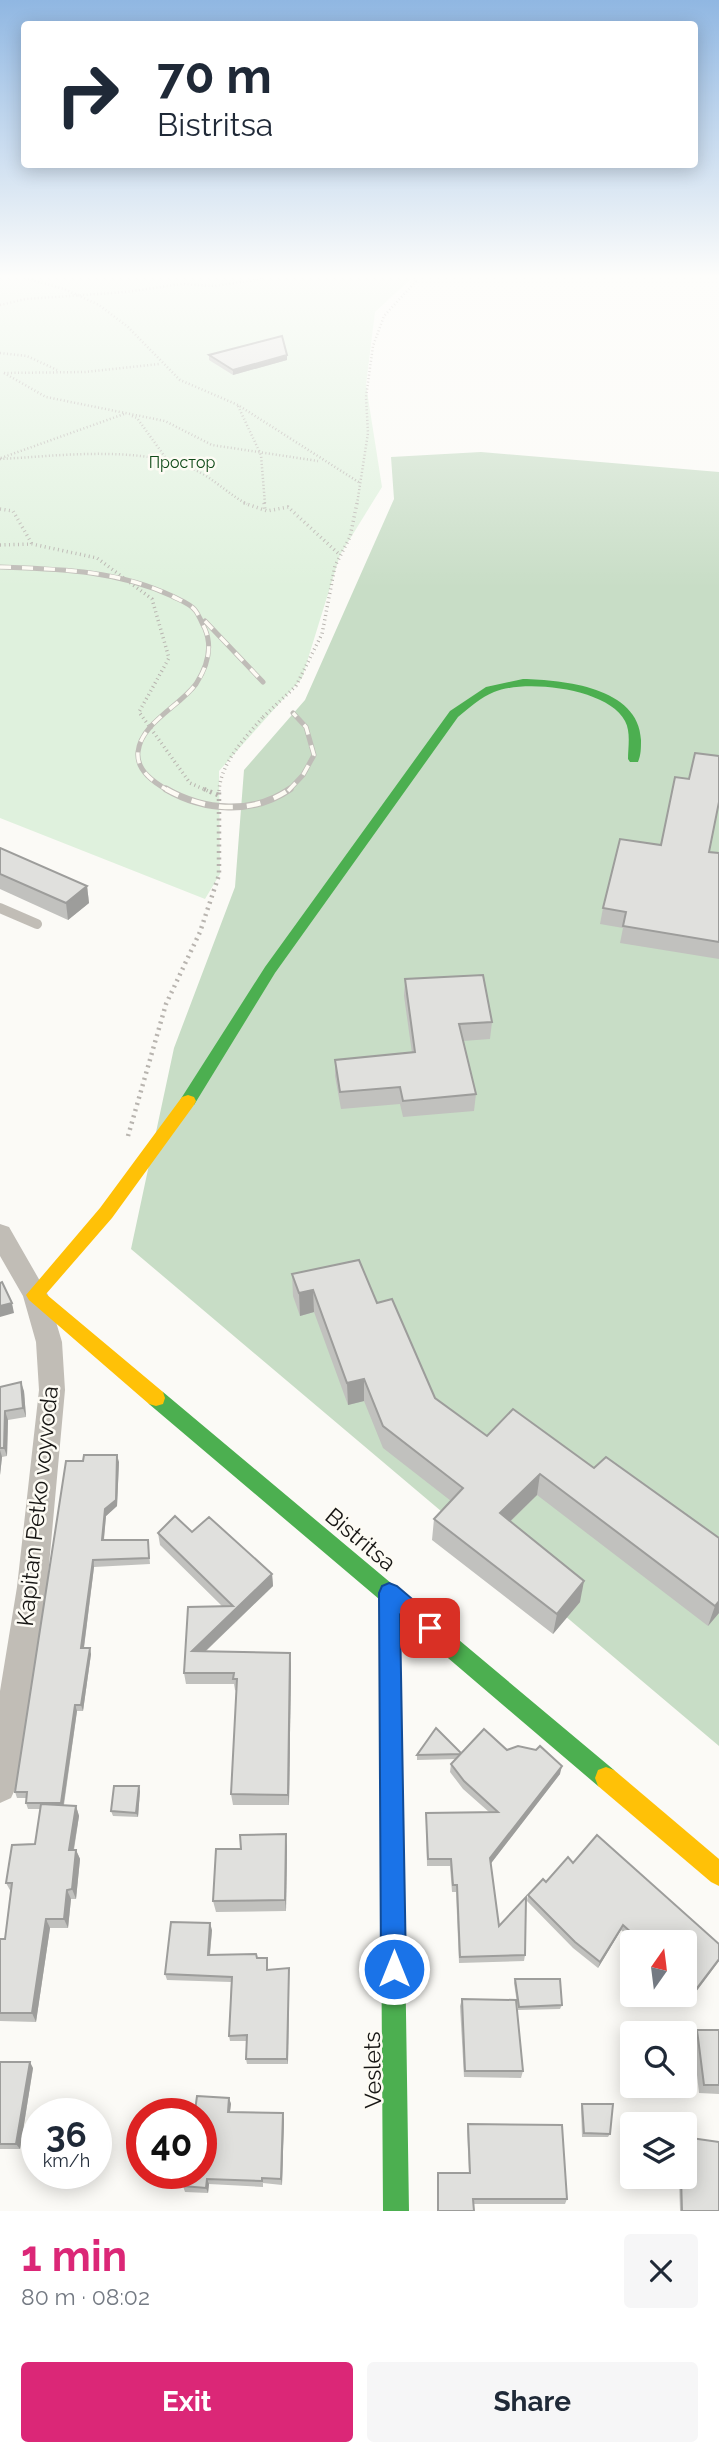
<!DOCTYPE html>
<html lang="en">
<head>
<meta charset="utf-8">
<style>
  :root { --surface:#fff; --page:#f6f6f7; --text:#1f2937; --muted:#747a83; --accent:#db2777 }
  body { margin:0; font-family:Raleway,sans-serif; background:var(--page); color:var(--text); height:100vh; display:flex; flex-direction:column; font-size:26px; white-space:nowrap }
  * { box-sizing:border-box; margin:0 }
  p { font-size:23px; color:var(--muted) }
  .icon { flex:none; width:38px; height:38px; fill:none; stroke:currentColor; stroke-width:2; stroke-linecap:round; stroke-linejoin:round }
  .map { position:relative; height:2211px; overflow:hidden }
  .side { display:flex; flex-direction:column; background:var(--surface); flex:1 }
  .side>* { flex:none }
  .hud { position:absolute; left:21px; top:21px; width:677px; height:147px; border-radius:7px; box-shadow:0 4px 18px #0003; background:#fff; color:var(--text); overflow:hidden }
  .needle { width:46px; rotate:14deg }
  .tools { position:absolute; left:620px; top:1930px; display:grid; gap:14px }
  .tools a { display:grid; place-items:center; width:77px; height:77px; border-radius:7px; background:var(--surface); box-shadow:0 4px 18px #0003; font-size:35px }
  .speed { position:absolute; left:21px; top:2098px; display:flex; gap:14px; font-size:35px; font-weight:700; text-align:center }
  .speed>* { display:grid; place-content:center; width:91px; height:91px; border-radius:50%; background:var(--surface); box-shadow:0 4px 18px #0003; line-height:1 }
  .speed small { font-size:18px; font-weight:400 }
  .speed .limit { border:10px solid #d22; background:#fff; color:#111 }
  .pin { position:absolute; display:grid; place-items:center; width:60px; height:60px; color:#fff; margin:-30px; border-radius:14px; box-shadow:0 4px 10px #0006 }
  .me { position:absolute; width:77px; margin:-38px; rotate:0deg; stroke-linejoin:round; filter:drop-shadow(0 0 5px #0008) }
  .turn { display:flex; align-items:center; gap:24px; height:147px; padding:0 21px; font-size:32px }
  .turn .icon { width:91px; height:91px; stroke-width:2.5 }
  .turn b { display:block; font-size:49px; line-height:60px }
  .round { display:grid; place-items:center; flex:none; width:74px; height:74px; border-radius:7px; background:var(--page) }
  .head { display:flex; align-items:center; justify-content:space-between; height:119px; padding:0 21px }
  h1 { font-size:42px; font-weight:700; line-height:52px; color:var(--accent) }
  .action { display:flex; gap:14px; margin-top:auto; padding:14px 21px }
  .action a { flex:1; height:80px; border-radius:7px; background:var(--accent); color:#fff; font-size:28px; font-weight:700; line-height:80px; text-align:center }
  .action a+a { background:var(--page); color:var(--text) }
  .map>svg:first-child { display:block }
</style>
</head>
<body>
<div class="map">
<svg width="719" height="2211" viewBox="0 0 719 2211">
  <rect width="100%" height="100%" fill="#fbfaf6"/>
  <!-- green -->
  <polygon fill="#dff1dd" points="0,279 411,279 375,312 366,385 382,487 340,555 302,678 219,771 220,874 205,899 0,818"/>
  <!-- forest -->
  <polygon fill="#c8ddc6" points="481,452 719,472 719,1746 131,1249 174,1048 235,887 244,770 305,700 394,499 391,457"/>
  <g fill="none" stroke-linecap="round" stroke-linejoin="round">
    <!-- path-far2 -->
    <g stroke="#b8b4af" stroke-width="2.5" stroke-dasharray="1 2.5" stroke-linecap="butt">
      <polyline points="28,279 64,289 99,305 128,327 180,380 238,405 360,483"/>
      <polyline points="0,305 26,299 126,292 182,284 215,286 261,279"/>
      <polyline points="0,353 27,356 57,370"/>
      <polyline points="4,373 46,397 165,421 212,445 318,461"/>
      <polyline points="4,373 85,372 159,364"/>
      <polyline points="238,406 261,455 265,504"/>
      <polyline points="132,416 137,418 168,461"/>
      <polyline points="1,458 124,414"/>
      <path d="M0,459C58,456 138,445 193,469C212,477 228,494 247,504"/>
      <polyline points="357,504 368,433 366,397 373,346 384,316 418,279"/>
    </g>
    <!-- path-far1 -->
    <g stroke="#b8b4af" stroke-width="3.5" stroke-dasharray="1 3.5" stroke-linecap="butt">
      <polyline points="244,503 267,511 288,507 340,555"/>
      <polyline points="264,503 265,511"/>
      <polyline points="0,509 13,511 32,544"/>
      <polyline points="0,545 32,544 97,558 152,599 169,658 139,712 190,783 208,791"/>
      <polyline points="296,686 322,634 335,566 350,537 357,503"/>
      <path d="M219,791C221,762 245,738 263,717"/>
    </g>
    <!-- path -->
    <g stroke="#b8b4af" stroke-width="4.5" stroke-dasharray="2 4.5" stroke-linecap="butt">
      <polyline points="204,789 218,795"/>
      <polyline points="128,1136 166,1004 200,932 219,875 219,789"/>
    </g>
    <!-- lane -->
    <polyline stroke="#c1bdb6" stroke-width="10" points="0,908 37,924"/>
    <!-- street -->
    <polygon fill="#c1bdb6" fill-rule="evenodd" points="0,1224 9,1227 48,1295 62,1342 65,1390 47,1587 16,1787 11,1798 0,1803 0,1691 17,1587 39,1390 36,1342 23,1296 0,1256"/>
    <!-- fast -->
    <g fill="#4caf50" fill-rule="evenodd">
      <path d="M523,679C563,680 639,687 641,740C641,748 641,755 638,762H630L628,759C628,747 631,732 625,721C608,688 525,679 494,692C481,697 469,708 458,717L275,973L194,1105H182L180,1101L182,1097L265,967L450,711L486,687Z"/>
      <polygon points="156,1390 163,1392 614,1770 617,1778 614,1786 606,1789 598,1786 400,1617 409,2211 383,2211 379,1599 149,1404 147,1398 149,1392"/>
    </g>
    <!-- slow -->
    <g fill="#ffc107" fill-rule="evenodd">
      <polygon points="188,1095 194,1097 196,1101 194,1105 112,1218 46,1294 163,1392 165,1398 163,1404 156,1406 149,1404 29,1300 26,1295 100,1208 182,1097"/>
      <polygon points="606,1767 614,1770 719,1859 719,1886 711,1882 598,1786 595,1778 598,1770"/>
    </g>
    <defs>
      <g id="rail-far1">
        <path d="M0,567C59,569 117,570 172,596C179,600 189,603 195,610C199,615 202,623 205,629C213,648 207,667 196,684C180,706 141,723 138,752C136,771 155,783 169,791"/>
        <polyline points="205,621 263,682"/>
        <polyline points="288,791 303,775 314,755 306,727 293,713"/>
      </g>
      <path id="rail" d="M166,789C204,811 253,815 290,789"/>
    </defs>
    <!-- rail-far1 casing -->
    <use href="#rail-far1" stroke="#bfbcb7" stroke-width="5"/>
    <!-- rail casing -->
    <use href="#rail" stroke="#bfbcb7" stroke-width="7"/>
    <!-- rail-far1 -->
    <use href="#rail-far1" stroke="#fdfbf4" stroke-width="3.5" stroke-dasharray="11" stroke-linecap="butt"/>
    <!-- rail -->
    <use href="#rail" stroke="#fdfbf4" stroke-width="4.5" stroke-dasharray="14" stroke-linecap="butt"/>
    <!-- path-bridge -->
    <polyline stroke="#b8b4af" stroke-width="3.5" stroke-dasharray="1 3.5" stroke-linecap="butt" points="263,717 296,686"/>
  </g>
  <!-- wall -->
  <g fill="#c1c1be">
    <polygon points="209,355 287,360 233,375 209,360"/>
    <polygon points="0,848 87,886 89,903 68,920 0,889"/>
    <polygon points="709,852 719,853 719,959 620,943 623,928 600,924 603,908"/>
    <polygon points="405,979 492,1022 490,1039 463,1041 476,1094 474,1111 403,1117 400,1104 341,1109 335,1076 335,1060 412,1053 404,996"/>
    <polygon points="292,1274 377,1303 435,1398 487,1436 594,1468 719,1538 719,1613 708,1626 537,1495 510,1522 580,1602 553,1634 432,1540 434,1519 451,1501 383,1448 364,1401 348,1405 314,1312 300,1316 293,1296"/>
    <polygon points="0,1387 24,1391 26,1417 8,1420 7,1456 2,1457 0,1475"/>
    <polygon points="119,1462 117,1506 106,1516 104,1540 148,1540 150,1564 94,1567 84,1648 91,1654 83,1711 77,1711 64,1805 76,1806 79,1816 74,1850 76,1850 80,1859 76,1899 71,1899 68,1928 50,1928 36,2022 0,2021 0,1939 5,1939 11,1892 6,1883 35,1844 40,1809 28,1809 26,1803 27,1798 17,1798 15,1792"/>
    <polygon points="192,1532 272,1574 273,1586 206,1651 291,1664 289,1805 233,1805 231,1794 237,1691 235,1690 234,1684 186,1684 184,1673 222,1606 160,1545 158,1533"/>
    <polygon points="507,1750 560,1774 491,1863 499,1926 525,1955 524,1961 459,1963 456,1892 452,1892 450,1866 427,1866 426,1813 489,1812 463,1789 450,1772 451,1764 456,1759 417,1760 417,1755"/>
    <polygon points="140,1791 138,1817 113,1816 111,1811"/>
    <polygon points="287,1846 286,1911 216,1912 213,1901"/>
    <polygon points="573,1863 719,1944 719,1961 692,1997 684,1990 684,1942 634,1942 621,1930 598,1968 573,1948 527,1901 528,1895"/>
    <polygon points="212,1930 210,1955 267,1958 268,1970 289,1968 288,2064 247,2064 246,2059 247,2041 230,2041 229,2036 231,1982 167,1980 165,1974"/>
    <polygon points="515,1979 562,2005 560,2009 518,2010 514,1983"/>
    <polygon points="462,1999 523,2071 521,2078 464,2077 460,2006"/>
    <polygon points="697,2030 719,2030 719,2094 699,2093 693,2039"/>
    <polygon points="0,2062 33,2068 20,2149 0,2149"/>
    <polygon points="229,2098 231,2104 230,2112 284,2119 282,2185 263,2183 263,2187 209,2184 208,2193 185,2192 183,2186 195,2111"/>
    <polygon points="582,2104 610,2134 608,2137 582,2137 581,2107"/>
    <polygon points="468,2124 567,2199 565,2204 473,2204 474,2211 437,2211 438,2173 469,2173 467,2130"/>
    <polygon points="679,2177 684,2177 719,2211 680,2211"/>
  </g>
  <!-- shaded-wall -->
  <g fill="#9d9d9b">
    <polygon points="287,355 287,360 233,375 233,370"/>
    <polygon points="87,886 89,903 68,920 66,903"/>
    <polygon points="313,1290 314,1312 300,1316 299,1293"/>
    <polygon points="12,1303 14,1313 0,1317 0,1306"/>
    <polygon points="364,1379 364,1401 348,1405 347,1383"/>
    <polygon points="21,1382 24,1391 26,1417 23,1408"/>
    <polygon points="5,1411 8,1420 7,1456 4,1448"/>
    <polygon points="0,1450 2,1457 0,1475"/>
    <polygon points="117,1455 119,1462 117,1506 106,1516 103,1547 102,1540 105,1509"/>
    <polygon points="540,1474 537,1495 497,1534 500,1513"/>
    <polygon points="93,1560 94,1567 83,1654 81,1648"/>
    <polygon points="272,1574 273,1586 194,1662 192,1651"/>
    <polygon points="584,1581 580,1602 553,1634 557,1614"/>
    <polygon points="719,1601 719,1613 708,1626 715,1606"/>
    <polygon points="90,1648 91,1654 83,1711 81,1705"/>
    <polygon points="290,1653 291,1664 289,1805 288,1795"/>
    <polygon points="75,1705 77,1711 63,1808 61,1803"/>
    <polygon points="562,1766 560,1774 489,1866 490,1858"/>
    <polygon points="139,1786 140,1791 138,1817 136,1813"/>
    <polygon points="76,1806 79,1816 72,1859 69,1850"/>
    <polygon points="286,1834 287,1846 286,1911 285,1900"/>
    <polygon points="76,1850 80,1859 76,1899 72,1889"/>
    <polygon points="67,1890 71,1899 68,1928 64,1919"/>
    <polygon points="46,1919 50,1928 36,2022 32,2013"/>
    <polygon points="210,1923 212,1930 209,1961 208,1955"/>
    <polygon points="623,1925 621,1930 598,1968 600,1962"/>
    <polygon points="719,1959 719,1961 692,1997 694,1992"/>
    <polygon points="289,1968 289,1974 288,2064 287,2059"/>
    <polygon points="30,2062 33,2068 20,2149 16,2144"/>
    <polygon points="229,2098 231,2104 229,2118 228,2112"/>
    <polygon points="283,2113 284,2119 282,2185 281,2179"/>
    <polygon points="207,2179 209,2184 208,2193 206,2188"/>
  </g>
  <!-- building -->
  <g fill="#e0e0dd" stroke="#9d9d9b" stroke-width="2">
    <polygon points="282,336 287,355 233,370 209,355"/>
    <polygon points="695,753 719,756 719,802 709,852 719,853 719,942 623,926 626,912 603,908 620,839 661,845 675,777 689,779"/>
    <polygon points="0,848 87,886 66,903 0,874"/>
    <polygon points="483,975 492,1022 459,1024 476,1094 403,1101 400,1087 340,1092 335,1060 415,1052 405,979"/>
    <polygon points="359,1260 377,1303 392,1299 435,1398 487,1436 513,1409 594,1468 606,1457 719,1538 719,1601 715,1606 540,1474 500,1513 584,1581 557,1614 434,1519 463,1488 383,1426 364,1379 347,1383 313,1290 299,1293 292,1274"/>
    <polygon points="2,1282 12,1303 0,1306 0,1283"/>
    <polygon points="21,1382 23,1408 5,1411 4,1448 0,1448 0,1387"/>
    <polygon points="84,1455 117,1455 116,1500 105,1509 102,1540 148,1540 149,1558 93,1560 81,1648 90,1648 81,1705 75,1705 61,1803 26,1803 27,1792 15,1792 66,1461 83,1461"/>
    <polygon points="175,1516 192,1532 209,1517 272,1574 192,1651 290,1653 288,1795 231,1794 237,1679 233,1679 234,1673 184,1673 188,1607 233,1606 158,1533"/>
    <polygon points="436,1728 462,1754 417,1755"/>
    <polygon points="484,1729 507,1750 518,1746 536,1750 540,1746 562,1766 490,1858 499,1926 526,1897 525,1955 460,1957 457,1885 453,1885 451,1859 428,1859 426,1813 498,1812 464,1781 451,1764"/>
    <polygon points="114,1786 139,1786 136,1813 111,1811"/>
    <polygon points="41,1804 76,1806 69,1850 76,1850 72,1889 67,1890 64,1919 46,1919 32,2013 0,2013 0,1939 5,1939 12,1883 6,1883 12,1845 35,1844"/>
    <polygon points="286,1834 285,1900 213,1901 216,1849 241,1849 240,1835"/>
    <polygon points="597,1835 719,1944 719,1959 694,1992 684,1982 684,1942 642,1942 623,1925 600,1962 575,1942 528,1895 543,1879 546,1882 568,1857 573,1863"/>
    <polygon points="171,1922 210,1923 208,1955 256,1954 257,1958 267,1958 267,1970 289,1968 287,2059 246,2059 247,2035 229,2036 232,1977 165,1974"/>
    <polygon points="515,1979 560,1979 562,2005 519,2007"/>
    <polygon points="462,1999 516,2000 523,2071 465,2071"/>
    <polygon points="697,2030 719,2030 719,2085 704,2085"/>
    <polygon points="0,2062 30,2062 16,2144 0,2144"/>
    <polygon points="197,2096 229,2098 228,2112 283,2113 281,2179 262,2178 262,2181 207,2179 206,2188 183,2186 183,2174 201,2174 201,2114 187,2114 187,2110 195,2111"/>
    <polygon points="582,2104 613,2104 610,2134 584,2133"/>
    <polygon points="468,2124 562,2125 567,2199 473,2199 474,2211 438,2211 438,2173 470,2173"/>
    <polygon points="684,2137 719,2142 719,2211 682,2211 681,2177 684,2177"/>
  </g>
  <!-- sky -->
  <linearGradient id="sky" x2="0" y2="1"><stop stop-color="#90b7e2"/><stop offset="0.47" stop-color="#fdfdfb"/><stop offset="1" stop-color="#fdfdfb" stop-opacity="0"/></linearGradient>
  <rect width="719" height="588" fill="url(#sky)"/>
  <!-- route -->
  <polygon fill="#1a73e8" stroke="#114b97" stroke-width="2" points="389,1583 397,1586 438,1621 441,1628 438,1635 430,1638 400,1615 406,1969 402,1978 394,1981 385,1978 381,1969 379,1593 382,1586"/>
  <g text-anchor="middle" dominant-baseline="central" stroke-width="5" stroke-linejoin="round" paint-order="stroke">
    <!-- far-park labels -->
    <g font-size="16" fill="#104b19" stroke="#fdfbf4">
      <text x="182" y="462">Простор</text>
    </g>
    <!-- near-street labels -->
    <g font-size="23" fill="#171614" stroke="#fdfbf4">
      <text transform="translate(37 1506) rotate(-84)">Kapitan Petko voyvoda</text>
      <text transform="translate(361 1539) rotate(40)">Bistritsa</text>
      <text transform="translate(372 2070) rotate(-91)">Veslets</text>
    </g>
  </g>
</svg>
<div class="tools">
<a><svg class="needle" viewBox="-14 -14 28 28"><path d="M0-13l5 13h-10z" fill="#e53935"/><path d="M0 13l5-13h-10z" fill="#747a83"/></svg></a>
<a><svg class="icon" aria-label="search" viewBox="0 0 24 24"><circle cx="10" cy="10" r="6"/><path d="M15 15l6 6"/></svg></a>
<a><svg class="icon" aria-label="layers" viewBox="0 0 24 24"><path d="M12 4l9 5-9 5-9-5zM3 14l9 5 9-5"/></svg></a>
</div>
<div class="speed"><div>36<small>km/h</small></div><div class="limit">40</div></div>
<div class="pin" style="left:430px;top:1628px;background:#d93025"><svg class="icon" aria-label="arrive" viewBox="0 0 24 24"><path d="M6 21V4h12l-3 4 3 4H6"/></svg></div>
<svg class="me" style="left:394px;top:1969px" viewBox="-20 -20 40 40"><circle r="17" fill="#1a73e8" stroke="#fff" stroke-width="3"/><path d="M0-11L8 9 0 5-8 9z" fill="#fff"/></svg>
<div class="hud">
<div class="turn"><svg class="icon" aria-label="right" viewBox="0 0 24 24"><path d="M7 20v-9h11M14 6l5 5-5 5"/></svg><div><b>70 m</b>Bistritsa</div></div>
</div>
</div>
<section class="side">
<div class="head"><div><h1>1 min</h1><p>80 m · 08:02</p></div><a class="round"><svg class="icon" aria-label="close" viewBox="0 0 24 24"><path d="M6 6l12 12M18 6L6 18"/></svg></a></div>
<div class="action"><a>Exit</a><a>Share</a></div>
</section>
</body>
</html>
